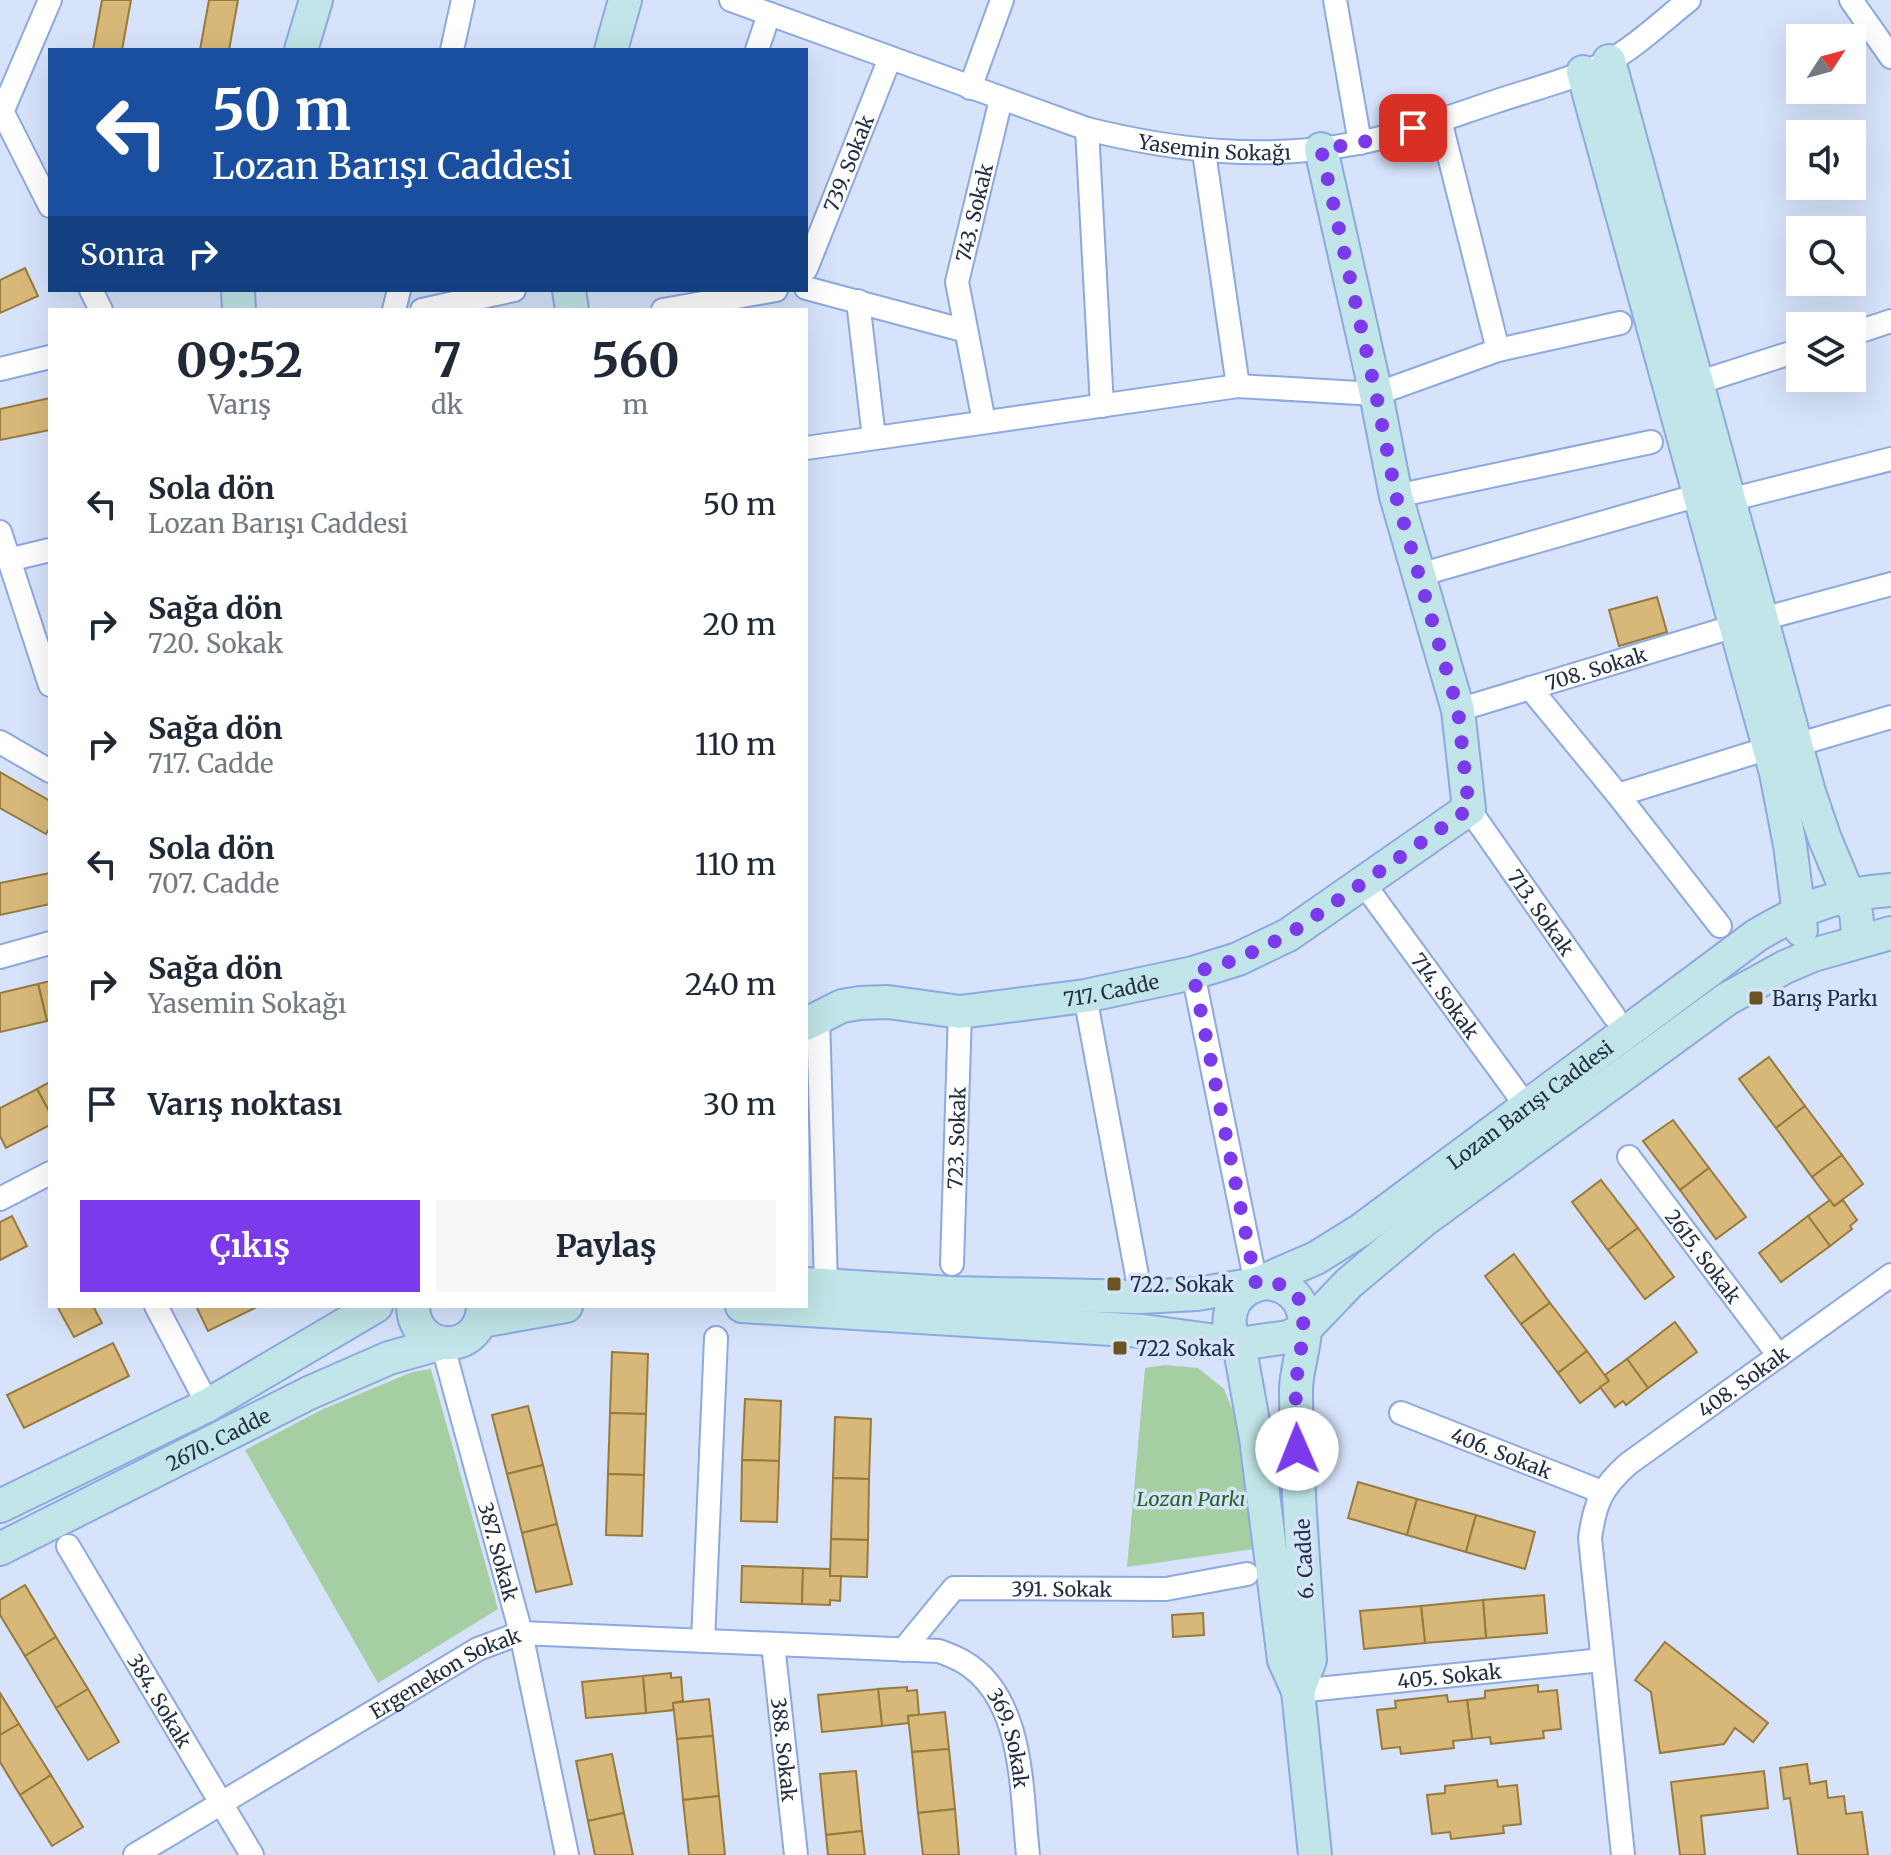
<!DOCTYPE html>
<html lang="tr">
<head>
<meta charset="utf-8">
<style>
  :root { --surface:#fff; --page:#f6f6f7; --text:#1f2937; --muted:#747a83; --accent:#7c3aed }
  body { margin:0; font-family:Merriweather,serif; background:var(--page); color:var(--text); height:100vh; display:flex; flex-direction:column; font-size:30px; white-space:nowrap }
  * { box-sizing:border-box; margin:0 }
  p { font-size:26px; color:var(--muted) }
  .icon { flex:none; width:44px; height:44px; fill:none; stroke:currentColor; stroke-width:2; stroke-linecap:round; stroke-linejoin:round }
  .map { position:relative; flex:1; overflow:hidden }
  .drawer { position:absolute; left:48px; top:308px; width:760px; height:1000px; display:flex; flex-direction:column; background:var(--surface); border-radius:0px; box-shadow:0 8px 32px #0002 }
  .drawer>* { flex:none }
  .banner { position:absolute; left:48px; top:48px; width:760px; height:244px; border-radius:0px; box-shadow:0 8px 32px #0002; background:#1a4fa0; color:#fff; overflow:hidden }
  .needle { width:52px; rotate:54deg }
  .fabs { position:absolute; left:1786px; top:24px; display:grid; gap:16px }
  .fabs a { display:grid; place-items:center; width:80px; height:80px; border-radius:0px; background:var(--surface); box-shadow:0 8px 32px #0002; font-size:40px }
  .pin { position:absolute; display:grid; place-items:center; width:68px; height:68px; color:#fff; margin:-34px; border-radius:16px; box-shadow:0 4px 12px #0006 }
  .me { position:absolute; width:88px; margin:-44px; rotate:359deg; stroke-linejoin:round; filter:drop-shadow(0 0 6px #0008) }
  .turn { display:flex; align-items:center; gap:28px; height:168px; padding:0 32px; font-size:36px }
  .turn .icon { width:104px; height:104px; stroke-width:2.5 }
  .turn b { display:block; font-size:56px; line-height:68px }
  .then { display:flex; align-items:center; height:76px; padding:0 32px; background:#0003; gap:16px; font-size:30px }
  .eta { display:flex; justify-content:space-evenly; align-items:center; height:136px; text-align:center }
  .eta b { font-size:48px; font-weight:700; line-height:56px }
  .primary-button { display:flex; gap:16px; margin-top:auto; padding:16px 32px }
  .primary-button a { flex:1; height:92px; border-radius:0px; background:var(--accent); color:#fff; font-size:32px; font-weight:700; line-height:92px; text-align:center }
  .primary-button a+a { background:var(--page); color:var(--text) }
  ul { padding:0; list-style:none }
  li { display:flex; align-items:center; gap:24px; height:120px; padding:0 32px }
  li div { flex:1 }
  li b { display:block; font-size:30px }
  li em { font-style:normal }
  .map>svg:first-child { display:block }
</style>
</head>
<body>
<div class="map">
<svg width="1891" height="1855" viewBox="0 0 1891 1855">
  <rect width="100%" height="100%" fill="#d6e3fb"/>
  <!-- green -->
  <g fill="#a5cfa3">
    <polygon points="1165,1365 1198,1368 1224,1389 1238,1423 1261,1548 1127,1567 1145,1368"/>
    <polygon points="431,1369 498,1609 378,1683 245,1450 321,1410 412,1372"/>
  </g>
  <!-- building -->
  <g fill="#d8b879" stroke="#987a3c" stroke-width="2">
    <polygon points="102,0 131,0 122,50 93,50"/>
    <polygon points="209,0 238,0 229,50 200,50"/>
    <polygon points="25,268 38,296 0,313 0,280"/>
    <polygon points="50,398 50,430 0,440 0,409"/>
    <polygon points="1657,597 1667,632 1619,646 1609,610"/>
    <polygon points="0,772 50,801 50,827 46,834 0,808"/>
    <polygon points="50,873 50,904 0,915 0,883"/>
    <polygon points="50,981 50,1020 47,1021 38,984"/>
    <polygon points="38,984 47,1021 0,1032 0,993"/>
    <polygon points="1769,1057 1805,1106 1776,1128 1739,1079"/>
    <polygon points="50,1082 50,1113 37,1089"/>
    <polygon points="37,1089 50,1113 50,1125 6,1148 0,1136 0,1108"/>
    <polygon points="1805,1106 1842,1155 1812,1177 1776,1128"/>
    <polygon points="1673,1120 1709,1168 1680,1190 1643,1141"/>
    <polygon points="1842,1155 1863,1184 1834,1206 1812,1177"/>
    <polygon points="1709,1168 1746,1217 1716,1239 1680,1190"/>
    <polygon points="1601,1180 1638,1228 1608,1250 1572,1202"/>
    <polygon points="1830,1200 1834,1206 1843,1200 1857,1220 1850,1226 1852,1229 1830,1246 1808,1216"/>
    <polygon points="12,1216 27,1246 0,1260 0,1222"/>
    <polygon points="1808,1216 1830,1246 1781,1282 1759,1253"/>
    <polygon points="1638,1228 1674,1277 1645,1299 1608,1250"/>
    <polygon points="1514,1254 1550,1303 1521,1324 1485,1276"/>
    <polygon points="1550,1303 1587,1351 1558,1373 1521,1324"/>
    <polygon points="57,1306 93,1306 102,1323 74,1337"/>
    <polygon points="196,1306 259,1306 208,1331"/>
    <polygon points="1675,1322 1697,1352 1648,1388 1627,1359"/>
    <polygon points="113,1343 129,1376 24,1428 7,1395"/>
    <polygon points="1587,1351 1609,1381 1580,1403 1558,1373"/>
    <polygon points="612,1352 648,1354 646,1414 610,1413"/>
    <polygon points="1627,1359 1648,1388 1626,1405 1623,1401 1615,1407 1600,1387 1609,1381 1605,1375"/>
    <polygon points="745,1399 781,1401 779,1461 742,1460"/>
    <polygon points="528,1406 543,1465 507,1474 492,1415"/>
    <polygon points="610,1413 646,1414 644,1475 608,1474"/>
    <polygon points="835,1417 871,1419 869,1479 833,1478"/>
    <polygon points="742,1460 779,1461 777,1522 741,1521"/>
    <polygon points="543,1465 557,1524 522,1533 507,1474"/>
    <polygon points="608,1474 644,1475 642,1536 606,1535"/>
    <polygon points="833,1478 869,1479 868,1540 831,1539"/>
    <polygon points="1358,1482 1417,1499 1407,1535 1348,1518"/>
    <polygon points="1417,1499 1476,1515 1466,1552 1407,1535"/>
    <polygon points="1476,1515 1535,1532 1525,1569 1466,1552"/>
    <polygon points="557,1524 572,1584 536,1592 522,1533"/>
    <polygon points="831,1539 868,1540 867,1577 830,1576"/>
    <polygon points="742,1566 803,1568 802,1604 741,1602"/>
    <polygon points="803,1568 830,1569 830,1576 841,1576 840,1601 830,1600 830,1605 802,1604"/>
    <polygon points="25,1585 56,1637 25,1656 0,1615 0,1600"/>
    <polygon points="1544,1595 1547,1633 1486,1638 1483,1600"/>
    <polygon points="1483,1600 1486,1638 1425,1643 1421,1606"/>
    <polygon points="1421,1606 1425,1643 1364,1649 1360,1611"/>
    <polygon points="1203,1613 1204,1635 1173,1637 1172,1615"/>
    <polygon points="56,1637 88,1689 56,1708 25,1656"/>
    <polygon points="1665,1642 1768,1723 1753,1742 1735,1728 1724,1744 1660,1753 1651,1692 1635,1680"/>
    <polygon points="671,1673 671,1678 681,1677 683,1701 673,1703 674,1710 646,1713 643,1676"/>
    <polygon points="643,1676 646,1713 586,1718 582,1682"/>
    <polygon points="1538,1685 1538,1692 1557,1690 1561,1729 1543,1731 1544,1738 1491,1744 1490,1737 1472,1739 1467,1700 1485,1698 1485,1691"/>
    <polygon points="907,1687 907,1691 917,1690 919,1715 908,1716 909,1723 882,1726 878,1689"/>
    <polygon points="88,1689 119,1742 88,1760 56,1708"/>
    <polygon points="878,1689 882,1726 822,1732 818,1695"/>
    <polygon points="0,1693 19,1724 0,1735"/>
    <polygon points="1447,1695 1448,1702 1467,1700 1472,1739 1453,1741 1454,1748 1401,1754 1400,1747 1382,1749 1377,1710 1396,1708 1395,1701"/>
    <polygon points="709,1699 713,1736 677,1739 673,1703"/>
    <polygon points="945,1712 949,1749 912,1752 908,1716"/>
    <polygon points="19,1724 51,1775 20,1795 0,1762 0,1735"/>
    <polygon points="713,1736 719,1796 683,1800 677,1739"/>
    <polygon points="949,1749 955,1809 918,1813 912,1752"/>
    <polygon points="612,1754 624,1813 588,1821 576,1761"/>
    <polygon points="1807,1764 1810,1784 1826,1781 1828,1798 1844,1796 1846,1814 1862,1812 1868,1855 1798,1855 1790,1798 1784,1799 1780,1768"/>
    <polygon points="856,1771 862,1831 826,1835 820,1774"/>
    <polygon points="1764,1771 1768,1808 1701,1816 1705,1855 1680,1855 1671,1782"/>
    <polygon points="51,1775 83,1827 52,1846 20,1795"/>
    <polygon points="1497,1780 1498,1787 1517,1785 1521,1824 1503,1826 1504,1833 1451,1839 1450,1832 1432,1834 1427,1795 1445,1793 1445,1786"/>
    <polygon points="719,1796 725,1855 689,1855 683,1800"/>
    <polygon points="955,1809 959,1855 923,1855 918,1813"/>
    <polygon points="624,1813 633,1855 595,1855 588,1821"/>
    <polygon points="862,1831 865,1855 828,1855 826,1835"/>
  </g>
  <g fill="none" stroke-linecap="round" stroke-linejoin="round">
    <defs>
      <g id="street">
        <path id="s1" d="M731,0L1087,129C1176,151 1266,161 1358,143C1405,134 1452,116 1497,101C1533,89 1573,79 1607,62C1633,49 1665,19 1689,0"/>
        <polyline points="1335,0 1360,143"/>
        <polyline points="1851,0 1891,57"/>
        <polyline points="452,50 463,0"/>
        <polyline points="757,50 769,14"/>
        <polyline points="970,88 1002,0"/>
        <polyline points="0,107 50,206"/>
        <polyline points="0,111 3,110 50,0"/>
        <polyline points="1440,120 1498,350"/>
        <polyline points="1087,129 1102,406"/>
        <polyline points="1204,152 1238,386"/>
        <path id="s2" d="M806,269L890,58"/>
        <polyline points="806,288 966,331"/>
        <polyline points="91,290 101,310"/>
        <polyline points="858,301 874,438"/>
        <polyline points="394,310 399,290"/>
        <polyline points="422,310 514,290"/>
        <polyline points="663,310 776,290"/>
        <polyline points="1852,334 1891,321"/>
        <polyline points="0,369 50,357"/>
        <polyline points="1697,383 1800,350"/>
        <path id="s3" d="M984,422L957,282L1001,99"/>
        <polyline points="806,448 1238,386 1376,394 1498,350 1620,323"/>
        <polyline points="1396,496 1651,442"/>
        <polyline points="1729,500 1891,459"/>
        <polyline points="0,532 50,685"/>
        <polyline points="8,560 50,550"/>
        <polyline points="1419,575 1699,495"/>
        <polyline points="1762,619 1891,584"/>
        <polyline points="1530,688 1618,795 1720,926"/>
        <path id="s4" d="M1458,710L1735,626"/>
        <polyline points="0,742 50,771"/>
        <polyline points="1796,745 1891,717"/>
        <polyline points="1618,795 1769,748"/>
        <path id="s5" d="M1469,809L1614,1016"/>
        <path id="s6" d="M1364,884L1527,1107"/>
        <polyline points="0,957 50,943"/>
        <polyline points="1193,973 1256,1284"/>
        <polyline points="1085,996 1141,1297"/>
        <polyline points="818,1017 826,1284"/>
        <path id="s7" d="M1629,1157L1779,1356"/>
        <polyline points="0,1199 50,1173"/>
        <path id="s8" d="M952,1264L960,1012"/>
        <polyline points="156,1306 208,1405"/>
        <path id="s9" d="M442,1343L521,1633L567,1855"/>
        <path id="s10" d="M1401,1413L1602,1492"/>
        <path id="s11" d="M68,1546L252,1855"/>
        <polyline points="703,1641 716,1338"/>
        <path id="s12" d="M773,1644L796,1855"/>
        <path id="s13" d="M903,1650L954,1588L1166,1589L1247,1574"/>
        <path id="s14" d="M1298,1691L1602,1660"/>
        <path id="s15" d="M135,1855L478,1649L521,1633L939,1651C947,1654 955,1657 962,1661C1025,1696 1021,1793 1028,1855"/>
        <path id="s16" d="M1623,1855L1590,1538C1595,1503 1601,1488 1628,1464L1891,1275"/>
      </g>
      <g id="secondary">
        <polyline points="301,50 316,0"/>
        <polyline points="611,50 625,0"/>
        <polyline points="1609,61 1809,792 1825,839 1856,913 1859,941"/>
        <polyline points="1583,72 1776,773 1790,845 1801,930"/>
        <polyline points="238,290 239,310"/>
        <polyline points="569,290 572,310"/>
        <path id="s17" d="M806,1024L842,1006L860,1003L888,1002L960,1012L1085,996L1193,973L1238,959L1288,935L1469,809L1458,710L1396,496L1376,394L1321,149"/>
        <path d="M1267,1283C1284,1285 1298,1293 1303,1311C1310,1336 1296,1365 1296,1390C1296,1480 1304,1570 1310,1660L1298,1691L1284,1660L1256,1438L1239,1344L1234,1341C1222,1312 1236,1287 1267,1283Z"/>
        <path id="s18" d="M806,1284L951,1293L1141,1297L1197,1294L1256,1284L1316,1258L1361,1230L1757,935C1805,907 1835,894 1891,890"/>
        <path d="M413,1306C414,1355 482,1356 483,1306"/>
        <polyline points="742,1306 1143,1331 1239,1344 1288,1337 1304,1330 1349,1283 1424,1220 1727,999 1785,967 1813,955 1891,933"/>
        <polyline points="481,1321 566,1306"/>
        <polyline points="0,1506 208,1405 376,1306"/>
        <path id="s19" d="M0,1549L309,1393L389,1358L442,1343"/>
        <polyline points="1298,1691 1315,1855"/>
      </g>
    </defs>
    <!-- street casing -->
    <use href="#street" stroke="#8ca9e2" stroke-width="26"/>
    <!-- secondary casing -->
    <use href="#secondary" stroke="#8ca9e2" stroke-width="36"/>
    <!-- street -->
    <use href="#street" stroke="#fff" stroke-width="22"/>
    <!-- secondary -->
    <use href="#secondary" stroke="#c1e5e8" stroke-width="32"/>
  </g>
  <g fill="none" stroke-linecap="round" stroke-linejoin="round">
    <!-- route -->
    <path stroke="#7c3aed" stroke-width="14" stroke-dasharray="0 25.2" d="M1297,1449C1297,1428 1295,1407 1296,1386C1298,1348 1326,1274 1256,1284L1193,973L1238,959L1288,935L1469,809L1458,710L1396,496L1376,394L1321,149L1360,143L1413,128"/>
  </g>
  <!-- markers -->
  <g fill="#6b5423" stroke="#d6e3fb" stroke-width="3">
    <rect x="1748" y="990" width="16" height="16" rx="4"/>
    <rect x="1106" y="1276" width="16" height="16" rx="4"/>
    <rect x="1112" y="1340" width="16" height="16" rx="4"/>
  </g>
  <g text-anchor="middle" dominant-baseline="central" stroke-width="7" stroke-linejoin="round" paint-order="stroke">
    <!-- street labels -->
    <g font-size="20" fill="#222e44" stroke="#d6e3fb">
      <text stroke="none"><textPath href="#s1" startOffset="508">Yasemin Sokağı</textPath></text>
      <text stroke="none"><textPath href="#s2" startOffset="114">739. Sokak</textPath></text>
      <text stroke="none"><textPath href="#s3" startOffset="214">743. Sokak</textPath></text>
      <text stroke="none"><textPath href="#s4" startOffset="144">708. Sokak</textPath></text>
      <text stroke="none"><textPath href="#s5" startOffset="126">713. Sokak</textPath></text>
      <text stroke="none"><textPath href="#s17" startOffset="312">717. Cadde</textPath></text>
      <text stroke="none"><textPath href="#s6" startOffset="138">714. Sokak</textPath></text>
      <text stroke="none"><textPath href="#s18" startOffset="780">Lozan Barışı Caddesi</textPath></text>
      <text stroke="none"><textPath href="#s8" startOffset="126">723. Sokak</textPath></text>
      <text stroke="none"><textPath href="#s7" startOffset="124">2615. Sokak</textPath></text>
      <text stroke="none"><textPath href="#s16" startOffset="546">408. Sokak</textPath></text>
      <text stroke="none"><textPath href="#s19" startOffset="244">2670. Cadde</textPath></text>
      <text stroke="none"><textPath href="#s10" startOffset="108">406. Sokak</textPath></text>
      <text stroke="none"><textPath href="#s9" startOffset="216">387. Sokak</textPath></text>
      <text transform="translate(1304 1559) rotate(-93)">6. Cadde</text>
      <text stroke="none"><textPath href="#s13" startOffset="188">391. Sokak</textPath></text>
      <text stroke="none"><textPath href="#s14" startOffset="152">405. Sokak</textPath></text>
      <text stroke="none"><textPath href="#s15" startOffset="360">Ergenekon Sokak</textPath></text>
      <text stroke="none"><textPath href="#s11" startOffset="180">384. Sokak</textPath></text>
      <text stroke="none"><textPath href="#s15" startOffset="984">369. Sokak</textPath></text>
      <text stroke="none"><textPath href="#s12" startOffset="106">388. Sokak</textPath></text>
    </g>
    <!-- poi labels -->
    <g font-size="20" fill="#222e44" stroke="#d6e3fb" text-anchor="start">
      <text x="1772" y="998">Barış Parkı</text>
      <text x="1130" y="1284">722. Sokak</text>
      <text x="1136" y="1348">722 Sokak</text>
    </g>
    <!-- park labels -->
    <g font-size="20" font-style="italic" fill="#206321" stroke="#d6e3fb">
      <text x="1191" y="1498">Lozan Parkı</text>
    </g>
  </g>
</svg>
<div class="fabs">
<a><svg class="needle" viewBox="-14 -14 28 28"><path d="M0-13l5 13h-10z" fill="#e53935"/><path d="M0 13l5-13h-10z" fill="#747a83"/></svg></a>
<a><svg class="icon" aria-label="sound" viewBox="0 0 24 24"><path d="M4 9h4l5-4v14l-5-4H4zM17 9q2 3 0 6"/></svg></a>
<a><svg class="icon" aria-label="search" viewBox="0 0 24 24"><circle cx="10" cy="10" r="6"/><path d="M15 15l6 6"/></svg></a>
<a><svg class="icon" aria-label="layers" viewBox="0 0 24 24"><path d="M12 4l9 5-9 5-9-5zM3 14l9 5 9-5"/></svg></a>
</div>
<div class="pin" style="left:1413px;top:128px;background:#d93025"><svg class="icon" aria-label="arrive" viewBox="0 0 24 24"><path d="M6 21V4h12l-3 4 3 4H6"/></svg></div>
<svg class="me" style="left:1297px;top:1449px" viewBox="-20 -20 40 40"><circle r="19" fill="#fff"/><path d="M0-13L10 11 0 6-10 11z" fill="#7c3aed"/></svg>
<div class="banner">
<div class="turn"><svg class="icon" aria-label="left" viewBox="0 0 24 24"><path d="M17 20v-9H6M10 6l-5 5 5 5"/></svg><div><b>50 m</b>Lozan Barışı Caddesi</div></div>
<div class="then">Sonra<svg class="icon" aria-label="right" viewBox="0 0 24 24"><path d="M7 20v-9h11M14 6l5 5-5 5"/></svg></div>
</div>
<section class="drawer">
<div class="eta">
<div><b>09:52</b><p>Varış</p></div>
<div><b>7</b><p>dk</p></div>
<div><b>560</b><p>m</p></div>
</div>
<ul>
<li><svg class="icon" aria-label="left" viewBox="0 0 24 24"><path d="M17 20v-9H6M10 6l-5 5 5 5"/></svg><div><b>Sola dön</b><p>Lozan Barışı Caddesi</p></div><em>50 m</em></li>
<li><svg class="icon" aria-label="right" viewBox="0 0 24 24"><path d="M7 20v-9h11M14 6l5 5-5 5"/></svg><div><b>Sağa dön</b><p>720. Sokak</p></div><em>20 m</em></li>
<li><svg class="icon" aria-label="right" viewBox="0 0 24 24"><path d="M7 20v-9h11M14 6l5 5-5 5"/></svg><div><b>Sağa dön</b><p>717. Cadde</p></div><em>110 m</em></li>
<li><svg class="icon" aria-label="left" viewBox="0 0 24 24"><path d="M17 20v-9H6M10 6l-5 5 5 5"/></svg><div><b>Sola dön</b><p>707. Cadde</p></div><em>110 m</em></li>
<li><svg class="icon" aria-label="right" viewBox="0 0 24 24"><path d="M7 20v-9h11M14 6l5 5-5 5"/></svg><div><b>Sağa dön</b><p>Yasemin Sokağı</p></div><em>240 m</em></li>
<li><svg class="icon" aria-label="arrive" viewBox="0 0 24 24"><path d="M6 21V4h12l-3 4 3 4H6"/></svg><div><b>Varış noktası</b></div><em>30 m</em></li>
</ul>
<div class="primary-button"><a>Çıkış</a><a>Paylaş</a></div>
</section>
</div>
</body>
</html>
